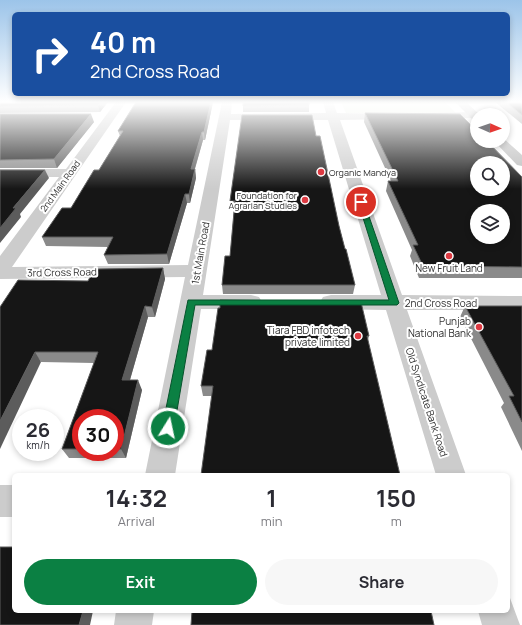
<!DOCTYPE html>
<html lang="en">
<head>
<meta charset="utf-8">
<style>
  :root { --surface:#fff; --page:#f7f7f7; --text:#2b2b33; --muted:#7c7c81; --accent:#0b8043 }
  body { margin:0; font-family:Manrope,sans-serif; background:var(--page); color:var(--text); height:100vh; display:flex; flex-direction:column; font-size:15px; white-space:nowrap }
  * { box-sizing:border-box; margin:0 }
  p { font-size:13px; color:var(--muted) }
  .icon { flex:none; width:22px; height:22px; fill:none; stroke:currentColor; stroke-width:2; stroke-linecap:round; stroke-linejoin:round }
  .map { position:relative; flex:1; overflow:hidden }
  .sheet { position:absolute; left:12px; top:473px; width:498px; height:140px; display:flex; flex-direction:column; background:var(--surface); border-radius:6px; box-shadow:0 2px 6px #0003 }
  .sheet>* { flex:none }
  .top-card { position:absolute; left:12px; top:12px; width:498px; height:84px; border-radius:6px; box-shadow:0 2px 6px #0003; background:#1a4fa0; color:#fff; overflow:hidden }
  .needle { width:26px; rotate:92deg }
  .fabs { position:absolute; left:470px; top:108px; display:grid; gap:8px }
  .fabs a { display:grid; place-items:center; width:40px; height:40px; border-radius:50%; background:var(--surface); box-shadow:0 2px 6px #0003; font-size:20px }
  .speed { position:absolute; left:12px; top:409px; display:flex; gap:8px; font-size:20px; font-weight:700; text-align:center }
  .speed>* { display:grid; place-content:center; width:52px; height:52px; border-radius:50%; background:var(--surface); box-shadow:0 2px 6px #0003; line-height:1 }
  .speed small { font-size:10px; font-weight:400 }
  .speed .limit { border:6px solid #d22; background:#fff; color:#111 }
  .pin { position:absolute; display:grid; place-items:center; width:34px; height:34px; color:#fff; margin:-17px; border:2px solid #fff; border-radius:50%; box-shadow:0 1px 4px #0007 }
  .me { position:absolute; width:44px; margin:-22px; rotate:10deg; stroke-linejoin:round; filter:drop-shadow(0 0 3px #0008) }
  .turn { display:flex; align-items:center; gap:14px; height:84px; padding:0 12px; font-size:18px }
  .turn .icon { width:52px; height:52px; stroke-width:2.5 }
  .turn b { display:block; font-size:28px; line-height:34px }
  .eta { display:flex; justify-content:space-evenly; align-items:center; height:68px; text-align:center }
  .eta b { font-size:24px; font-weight:700; line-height:28px }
  .button { display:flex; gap:8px; margin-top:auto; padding:8px 12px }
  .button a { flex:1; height:46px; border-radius:24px; background:var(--accent); color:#fff; font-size:16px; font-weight:700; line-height:46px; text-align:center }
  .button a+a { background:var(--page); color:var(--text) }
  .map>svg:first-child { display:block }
</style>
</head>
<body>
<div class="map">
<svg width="522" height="625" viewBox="0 0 522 625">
  <rect width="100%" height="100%" fill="#fff"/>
  <!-- green -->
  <polygon fill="#e5ebdd" points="341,102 445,102 456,113 346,113"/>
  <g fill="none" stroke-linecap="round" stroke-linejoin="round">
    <!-- minor -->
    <g fill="#ccc" fill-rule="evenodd">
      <polygon points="116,102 126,102 12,267 188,265 222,102 232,102 231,114 326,113 323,102 333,102 337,113 399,114 401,116 399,118 395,119 340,120 402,295 522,296 522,310 407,310 466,475 436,475 386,310 331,309 323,307 320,302 323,297 331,295 381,295 328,120 230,120 203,295 251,295 259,297 262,302 259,307 251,309 201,309 175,475 145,475 185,277 0,279 0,256 59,177 0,177 0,169 66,169"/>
      <polygon points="474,112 478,113 480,115 477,115 477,118 474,118 431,119 427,118 425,116 427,114 431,113"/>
      <rect x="0" y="485" width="14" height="32"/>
      <polygon points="508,596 510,598 520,625 482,625 478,611 508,611"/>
      <polygon points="116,611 154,611 152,625 114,625"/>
    </g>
    <!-- secondary -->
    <g fill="#b9b9b9" fill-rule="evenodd">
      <polygon points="455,102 466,102 480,115 477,115 477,121 473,120"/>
      <polygon points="503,138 522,155 522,166 517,165 494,141 503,141"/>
    </g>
  </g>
  <!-- wall -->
  <g fill="#8a8a8a" fill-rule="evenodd">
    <polygon points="0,102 108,102 100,112 0,113"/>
    <polygon points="213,102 205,140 203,140 195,169 196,178 190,203 187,203 169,264 108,264 104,255 108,247 46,246 42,237 71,208 99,170 120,136 118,131"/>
    <polygon points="495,102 522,102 522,124"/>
    <polygon points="309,105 309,112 243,112 243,106"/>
    <polygon points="365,113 522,177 522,278 419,278 410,256 412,250 386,191 388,181 391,181 364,122"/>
    <polygon points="0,114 94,122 57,168 0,168"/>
    <polygon points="316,136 345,249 355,285 353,294 223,294 222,285 230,256 234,209 231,209 230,201"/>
    <path d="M163,268L165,279L155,317H148L130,380L142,390L126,458H69L62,449L94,363L41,362L0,307L88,281ZM81,418H115V452H81Z"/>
    <polygon points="465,306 522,306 522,451 501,407 504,403 460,317"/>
    <polygon points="369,336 368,340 212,396 203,396 201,386 212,350"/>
  </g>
  <!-- shaded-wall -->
  <g fill="#5c5c5c">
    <polygon points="101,102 108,102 100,112 98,105"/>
    <polygon points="211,102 213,102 205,140 204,132"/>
    <polygon points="91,114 94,122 57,168 54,159"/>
    <polygon points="202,132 203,140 192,178 191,169"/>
    <polygon points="195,169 196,178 190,203 189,194"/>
    <polygon points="45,170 49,178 20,214 21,217 0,243 0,228 13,208"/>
    <polygon points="185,194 187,203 169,264 167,254"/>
    <polygon points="163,268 165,279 155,317 152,307"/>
    <polygon points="145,306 148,317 127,390 122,380"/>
    <polygon points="35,352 41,362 0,449 0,421"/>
    <polygon points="138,380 142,390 126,458 121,449"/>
    <polygon points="83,611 93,611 90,625 79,625"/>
  </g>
  <!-- building -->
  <g fill="#161616" stroke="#5c5c5c" fill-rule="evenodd">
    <polygon points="0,102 101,102 98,105 0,106"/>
    <polygon points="136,102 211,102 204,132 202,132 191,169 195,169 189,194 185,194 167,254 104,255 113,237 42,237 62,208 71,208 94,170 99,170 123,131 118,131"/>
    <polygon points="243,102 309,102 309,105 243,106"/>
    <polygon points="506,102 522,102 522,115"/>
    <path d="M365,113L460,114L477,131V141H487L522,177V267L423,266L413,245H418L388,181H398ZM477,163H503V189H477ZM477,211H503V237H477Z"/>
    <polygon points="0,114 91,114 54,159 0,160"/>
    <polygon points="242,115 312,115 316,136 320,136 339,226 345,249 346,249 355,285 222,285 225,256 230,256 235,201 230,201"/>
    <polygon points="0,170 45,170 13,208 16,208 0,228"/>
    <polygon points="163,268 152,307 145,306 122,380 138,380 121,449 115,449 115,418 81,418 81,449 62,449 98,352 35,352 0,421 0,307 18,280 88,281 92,273 95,273 97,269"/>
    <polygon points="220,300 361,302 369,336 367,336 400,475 201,475 213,386 201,386 207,350 212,350 218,308 220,308"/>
    <polygon points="465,306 522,306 522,422 509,396 514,396"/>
    <polygon points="0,547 14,547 14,611 83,611 79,625 0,625"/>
    <polygon points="192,611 431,611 434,625 191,625"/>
  </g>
  <!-- sky -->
  <linearGradient id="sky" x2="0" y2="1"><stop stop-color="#9cc4e9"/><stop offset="0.54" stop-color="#fff"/><stop offset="1" stop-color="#fff" stop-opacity="0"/></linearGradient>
  <rect width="522" height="189" fill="url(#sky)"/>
  <!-- route -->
  <polygon fill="#0b8043" stroke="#07532c" points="361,200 364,202 399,303 397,305 195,305 174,428 172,432 168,433 164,432 162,428 188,300 389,300 358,202"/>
  <!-- markers -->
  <g fill="#dd3a42" stroke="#fff" stroke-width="1.5">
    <circle cx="321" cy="172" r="4"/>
    <circle cx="305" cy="200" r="4"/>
    <circle cx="449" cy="256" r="4"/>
    <circle cx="479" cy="327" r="4"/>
    <circle cx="358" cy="336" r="4"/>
  </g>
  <g text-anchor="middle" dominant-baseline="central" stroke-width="4" stroke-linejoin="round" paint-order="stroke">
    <!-- far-poi labels -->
    <g font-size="9" fill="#2f2f2f" stroke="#fff" text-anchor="start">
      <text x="329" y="172">Organic Mandya</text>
      <text x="297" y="195" text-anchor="end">Foundation for<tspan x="297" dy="10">Agrarian Studies</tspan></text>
    </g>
    <!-- far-street labels -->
    <g font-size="9" fill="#2f2f2f" stroke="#fff">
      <text transform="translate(60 186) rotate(-54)">2nd Main Road</text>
    </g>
    <!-- street labels -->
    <g font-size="10" fill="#2f2f2f" stroke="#fff">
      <text transform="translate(200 253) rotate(-80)">1st Main Road</text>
      <text transform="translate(62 272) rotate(-1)">3rd Cross Road</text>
      <text x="441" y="303">2nd Cross Road</text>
      <text transform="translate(427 402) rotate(72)">Old Syndicate Bank Road</text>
    </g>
    <!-- poi labels -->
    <g font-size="10" fill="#2f2f2f" stroke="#fff" text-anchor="end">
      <text x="449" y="268" text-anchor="middle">New Fruit Land</text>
      <text x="471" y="321">Punjab<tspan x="471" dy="12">National Bank</tspan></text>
      <text x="350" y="330">Tiara FBD infotech<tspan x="350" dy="12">private limited</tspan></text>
    </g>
  </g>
</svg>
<div class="fabs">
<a><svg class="needle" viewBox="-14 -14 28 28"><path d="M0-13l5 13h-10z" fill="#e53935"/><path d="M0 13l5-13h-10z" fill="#7c7c81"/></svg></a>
<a><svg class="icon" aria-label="search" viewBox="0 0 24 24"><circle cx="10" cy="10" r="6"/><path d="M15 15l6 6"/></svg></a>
<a><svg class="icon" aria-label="layers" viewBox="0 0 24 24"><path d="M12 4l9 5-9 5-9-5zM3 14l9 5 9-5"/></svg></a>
</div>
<div class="speed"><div>26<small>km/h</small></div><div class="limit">30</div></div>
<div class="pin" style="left:361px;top:202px;background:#d93025"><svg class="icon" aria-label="arrive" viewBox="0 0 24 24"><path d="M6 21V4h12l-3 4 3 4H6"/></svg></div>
<svg class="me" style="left:168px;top:428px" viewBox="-20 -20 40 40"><circle r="17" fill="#0b8043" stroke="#fff" stroke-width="3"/><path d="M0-11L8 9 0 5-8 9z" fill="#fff"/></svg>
<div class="top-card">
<div class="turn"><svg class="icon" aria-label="right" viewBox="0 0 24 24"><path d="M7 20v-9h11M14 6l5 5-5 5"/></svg><div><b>40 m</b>2nd Cross Road</div></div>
</div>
<section class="sheet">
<div class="eta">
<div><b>14:32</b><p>Arrival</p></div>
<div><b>1</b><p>min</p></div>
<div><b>150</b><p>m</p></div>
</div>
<div class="button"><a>Exit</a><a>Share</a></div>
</section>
</div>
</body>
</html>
